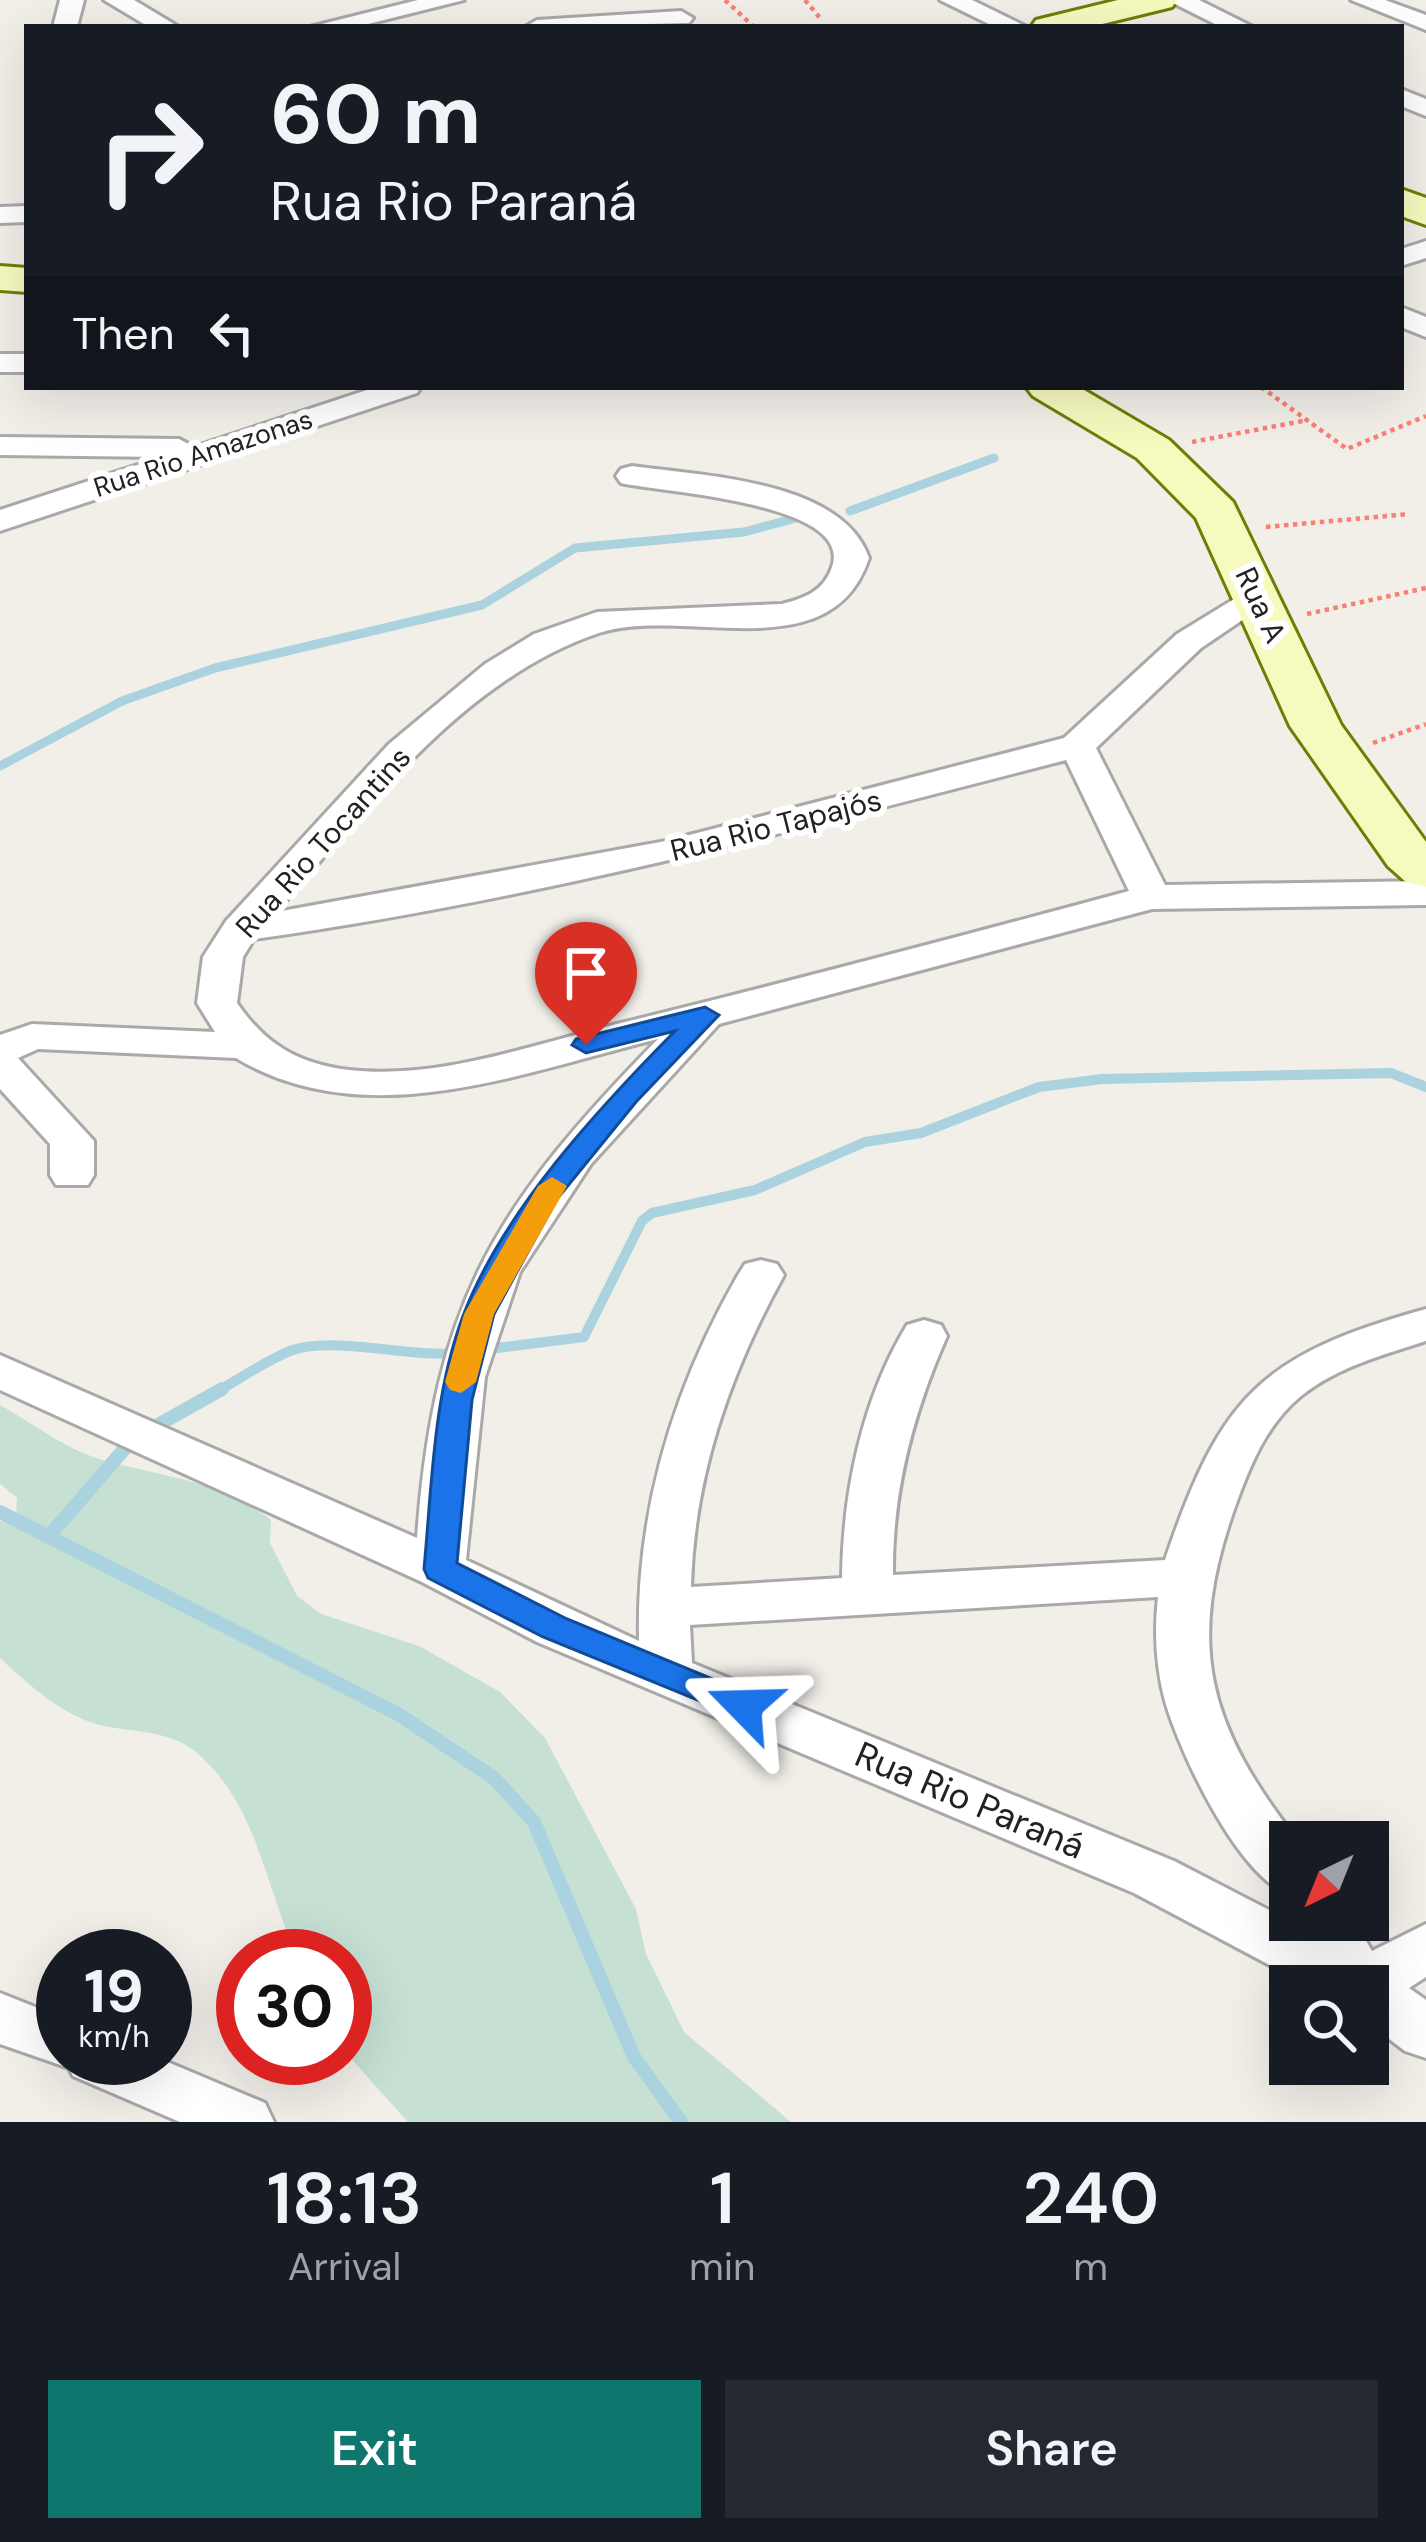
<!DOCTYPE html>
<html lang="en">
<head>
<meta charset="utf-8">
<style>
  :root { --surface:#171b24; --page:#242831; --text:#f1f3f6; --muted:#9ea1a6; --accent:#0f766e }
  body { margin:0; font-family:"DM Sans",sans-serif; background:var(--page); color:var(--text); height:100vh; display:flex; flex-direction:column; font-size:45px; white-space:nowrap }
  * { box-sizing:border-box; margin:0 }
  p { font-size:39px; color:var(--muted) }
  .icon { flex:none; width:66px; height:66px; fill:none; stroke:currentColor; stroke-width:2; stroke-linecap:round; stroke-linejoin:round }
  .map { position:relative; height:2122px; overflow:hidden }
  .drawer { display:flex; flex-direction:column; background:var(--surface); flex:1 }
  .drawer>* { flex:none }
  .banner { position:absolute; left:24px; top:24px; width:1380px; height:366px; border-radius:0px; box-shadow:0 12px 48px #0002; background:#171b24; color:var(--text); overflow:hidden }
  .needle { width:78px; rotate:223deg }
  .controls { position:absolute; left:1269px; top:1821px; display:grid; gap:24px }
  .controls a { display:grid; place-items:center; width:120px; height:120px; border-radius:0px; background:var(--surface); box-shadow:0 12px 48px #0002; font-size:60px }
  .speed { position:absolute; left:36px; top:1929px; display:flex; gap:24px; font-size:60px; font-weight:700; text-align:center }
  .speed>* { display:grid; place-content:center; width:156px; height:156px; border-radius:50%; background:var(--surface); box-shadow:0 12px 48px #0002; line-height:1 }
  .speed small { font-size:30px; font-weight:400 }
  .speed .limit { border:18px solid #d22; background:#fff; color:#111 }
  .pin { position:absolute; display:grid; place-items:center; width:102px; height:102px; color:#fff; margin:-123px -51px; border-radius:50% 50% 50% 0; rotate:-45deg; box-shadow:0 0 12px #0007 }
  .pin .icon { rotate:45deg }
  .me { position:absolute; width:132px; margin:-66px; rotate:292deg; stroke-linejoin:round; filter:drop-shadow(0 0 9px #0008) }
  .turn { display:flex; align-items:center; gap:42px; height:252px; padding:0 48px; font-size:54px }
  .turn .icon { width:156px; height:156px; stroke-width:2.5 }
  .turn b { display:block; font-size:84px; line-height:102px }
  .then { display:flex; align-items:center; height:114px; padding:0 48px; background:#0003; gap:24px; font-size:45px }
  .eta { display:flex; justify-content:space-evenly; align-items:center; height:204px; text-align:center }
  .eta b { font-size:72px; font-weight:600; line-height:84px }
  .cta { display:flex; gap:24px; margin-top:auto; padding:24px 48px }
  .cta a { flex:1; height:138px; border-radius:0px; background:var(--accent); color:#fff; font-size:48px; font-weight:600; line-height:138px; text-align:center }
  .cta a+a { background:var(--page); color:var(--text) }
  .map>svg:first-child { display:block }
</style>
</head>
<body>
<div class="map">
<svg width="1426" height="2122" viewBox="0 0 1426 2122">
  <rect width="100%" height="100%" fill="#f2efe9"/>
  <!-- wetland -->
  <path fill="#c6e0d4" d="M0,1405C36,1425 66,1450 106,1461C165,1477 221,1481 271,1520L270,1543L297,1596L321,1614L419,1646L500,1692L545,1738L636,1909L646,1954L684,2032L791,2122H408L345,2052V1956H298C264,1887 259,1806 196,1752C166,1727 125,1734 90,1722C55,1709 27,1683 0,1658V1521L16,1516L17,1498L0,1484Z"/>
  <g fill="none" stroke-linecap="round" stroke-linejoin="round">
    <!-- stream-far2 -->
    <g stroke="#aad3df" stroke-width="9">
      <polyline points="850,511 994,458"/>
      <polyline points="0,766 122,701 215,668 482,605 575,548 744,532 796,518"/>
    </g>
    <!-- stream-far1 -->
    <g stroke="#aad3df" stroke-width="10">
      <polyline points="481,1350 584,1337 642,1221 652,1213 755,1190 865,1142 921,1133 1039,1087 1102,1079 1391,1073 1426,1087"/>
      <path d="M216,1392C240,1379 265,1361 290,1351C332,1335 408,1358 457,1353"/>
    </g>
    <!-- stream -->
    <g stroke="#aad3df" stroke-width="14">
      <polyline points="149,1430 222,1389"/>
      <polyline points="0,1512 398,1714 494,1778 534,1822 634,2057 681,2122"/>
      <polyline points="49,1536 133,1439"/>
    </g>
    <defs>
      <g id="street">
        <polygon points="60,0 84,0 77,27 53,27"/>
        <polygon points="104,0 134,0 179,27 149,27"/>
        <polygon points="418,0 464,0 356,27 310,27"/>
        <polygon points="940,0 972,0 1027,27 995,27"/>
        <polygon points="1167,0 1199,0 1253,27 1221,27"/>
        <polygon points="1351,0 1385,0 1426,15 1426,30"/>
        <polygon points="681,11 693,18 689,23 525,27 537,20"/>
        <polygon points="1401,89 1426,99 1426,116 1401,106"/>
        <polygon points="27,206 27,222 0,223 0,207"/>
        <polygon points="1426,241 1426,258 1401,266 1401,249"/>
        <polygon points="1401,307 1426,317 1426,337 1401,327"/>
        <rect x="0" y="354" width="27" height="18"/>
        <polygon points="376,387 421,387 417,393 0,531 0,510 162,457 0,455 0,437 179,439 194,447"/>
        <path d="M632,466C703,476 842,480 869,558C831,673 683,605 599,633C464,678 367,809 276,912L666,841L1064,738L1177,634L1257,585L1274,595L1269,602L1201,648L1096,748L1165,885L1426,881V905L1152,909L719,1024L591,1164L520,1272L485,1377L466,1560L639,1641C636,1511 673,1389 738,1275L745,1264L761,1260L777,1264L784,1275C730,1373 694,1475 691,1587L842,1578C843,1492 862,1399 907,1325L924,1320L941,1325L947,1336C913,1413 892,1491 893,1575L1165,1560C1220,1397 1260,1355 1426,1309V1341C1383,1355 1337,1367 1301,1396C1267,1424 1251,1463 1236,1504C1185,1645 1207,1725 1299,1842H1290V1895C1238,1877 1180,1753 1165,1701C1156,1667 1154,1632 1158,1597L690,1625L692,1663L1174,1861L1298,1925L1295,1920H1354L1372,1951L1426,1924V1977L1409,1988L1426,2000V2058L1405,2051L1368,2023V1986H1309L1134,1893L537,1642L422,1582L0,1390V1355L417,1538C434,1301 495,1206 658,1039C523,1072 366,1136 236,1058L38,1049L18,1058L94,1141V1175L88,1185H56L50,1175V1144L0,1089V1035L32,1024L215,1032L197,1003L203,957L226,921L389,744L485,664L534,634L597,612L782,604C805,598 824,591 832,567C855,502 658,492 621,483L616,476L621,469ZM1066,760L1129,891C958,937 788,982 617,1024C532,1045 438,1080 349,1070C298,1064 265,1044 237,1003L243,957L254,939C529,901 797,830 1066,760Z"/>
        <polygon points="0,1993 63,2018 63,2058 158,2058 265,2103 274,2122 180,2122 73,2076 69,2068 0,2044"/>
      </g>
      <g id="secondary">
        <polygon points="1118,0 1177,0 1172,7 1090,27 1031,27 1036,20"/>
        <polygon points="1401,189 1426,198 1426,225 1401,216"/>
        <polygon points="0,266 27,268 27,292 0,290"/>
        <polygon points="1026,387 1079,387 1169,440 1233,502 1341,725 1426,842 1426,887 1406,882 1388,866 1290,726 1196,518 1137,458 1033,396"/>
      </g>
    </defs>
    <!-- street casing -->
    <use href="#street" stroke="#a9a9a9" stroke-width="6"/>
    <!-- secondary casing -->
    <use href="#secondary" stroke="#707d05" stroke-width="6"/>
    <!-- path -->
    <g stroke="#fa8072" stroke-width="4.5" stroke-dasharray="4.5 4.5" stroke-linecap="butt">
      <polyline points="725,0 754,27"/>
      <polyline points="805,0 820,18"/>
      <polyline points="1261,387 1347,449 1426,416"/>
      <polyline points="1192,442 1308,420"/>
      <polyline points="1266,527 1409,514"/>
      <polyline points="1307,614 1426,588"/>
      <polyline points="1373,743 1426,724"/>
    </g>
    <!-- street -->
    <use href="#street" fill="#fff" fill-rule="evenodd"/>
    <!-- secondary -->
    <use href="#secondary" fill="#f7fabf" fill-rule="evenodd"/>
  </g>
  <!-- route -->
  <path fill="#1a73e8" stroke="#114b97" stroke-width="3" d="M705,1007L719,1015L636,1102L557,1199L494,1314L472,1400L457,1563L567,1619L756,1697L761,1706L756,1715L744,1719L543,1637L428,1578L424,1569C432,1485 433,1396 463,1316C503,1211 597,1110 675,1031L586,1053L572,1045L576,1039Z"/>
  <!-- slow -->
  <polygon fill="#f59e0b" points="552,1177 567,1186 494,1314 476,1382 461,1393 450,1390 445,1382 464,1314 538,1186"/>
  <g text-anchor="middle" dominant-baseline="central" stroke-width="12" stroke-linejoin="round" paint-order="stroke">
    <!-- far-street labels -->
    <g font-size="27" fill="#222" stroke="#fff">
      <text transform="translate(203 453) rotate(-18)">Rua Rio Amazonas</text>
    </g>
    <!-- street labels -->
    <g font-size="30" fill="#222" stroke="#fff">
      <text transform="translate(1261 605) rotate(65)">Rua A</text>
      <text transform="translate(776 825) rotate(-14)">Rua Rio Tapajós</text>
      <text transform="translate(323 842) rotate(-48)">Rua Rio Tocantins</text>
    </g>
    <!-- near-street labels -->
    <g font-size="36" fill="#222" stroke="#fff">
      <text transform="translate(970 1800) rotate(23)">Rua Rio Paraná</text>
    </g>
  </g>
</svg>
<div class="controls">
<a><svg class="needle" viewBox="-14 -14 28 28"><path d="M0-13l5 13h-10z" fill="#e53935"/><path d="M0 13l5-13h-10z" fill="#9ea1a6"/></svg></a>
<a><svg class="icon" aria-label="search" viewBox="0 0 24 24"><circle cx="10" cy="10" r="6"/><path d="M15 15l6 6"/></svg></a>
</div>
<div class="speed"><div>19<small>km/h</small></div><div class="limit">30</div></div>
<div class="pin" style="left:586px;top:1045px;background:#d93025"><svg class="icon" aria-label="arrive" viewBox="0 0 24 24"><path d="M6 21V4h12l-3 4 3 4H6"/></svg></div>
<svg class="me" style="left:744px;top:1706px" viewBox="-20 -20 40 40"><path d="M0-17L14 15 0 8-14 15z" fill="#1a73e8" stroke="#fff" stroke-width="4"/></svg>
<div class="banner">
<div class="turn"><svg class="icon" aria-label="right" viewBox="0 0 24 24"><path d="M7 20v-9h11M14 6l5 5-5 5"/></svg><div><b>60 m</b>Rua Rio Paraná</div></div>
<div class="then">Then<svg class="icon" aria-label="left" viewBox="0 0 24 24"><path d="M17 20v-9H6M10 6l-5 5 5 5"/></svg></div>
</div>
</div>
<section class="drawer">
<div class="eta">
<div><b>18:13</b><p>Arrival</p></div>
<div><b>1</b><p>min</p></div>
<div><b>240</b><p>m</p></div>
</div>
<div class="cta"><a>Exit</a><a>Share</a></div>
</section>
</body>
</html>
